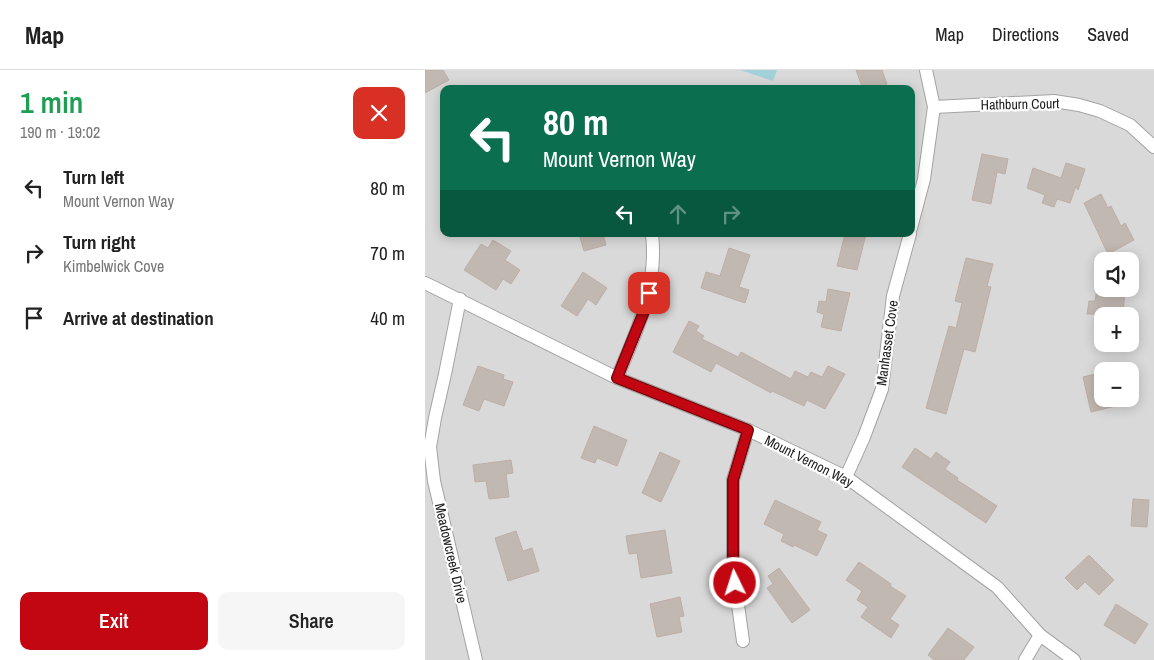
<!DOCTYPE html>
<html lang="en">
<head>
<meta charset="utf-8">
<style>
  :root { --surface:#fff; --page:#f6f6f6; --text:#222; --muted:#767676; --line:#e0e0e0; --accent:#c20713 }
  body { margin:0; font-family:"Archivo Narrow",sans-serif; background:var(--page); color:var(--text); height:100vh; display:flex; flex-direction:column; font-size:19px; white-space:nowrap }
  * { box-sizing:border-box; margin:0 }
  p { font-size:16px; color:var(--muted) }
  .icon { flex:none; width:28px; height:28px; fill:none; stroke:currentColor; stroke-width:2; stroke-linecap:round; stroke-linejoin:round }
  .map { position:relative; flex:1; overflow:hidden }
  .side { display:flex; flex-direction:column; background:var(--surface); width:425px }
  .side>* { flex:none }
  .top-card { position:absolute; left:15px; top:15px; width:475px; height:152px; border-radius:10px; box-shadow:0 2px 12px #0003; background:#0b6e4f; color:#fff; overflow:hidden }
  .tools { position:absolute; left:669px; top:182px; display:grid; gap:10px }
  .tools a { display:grid; place-items:center; width:45px; height:45px; border-radius:10px; background:var(--surface); box-shadow:0 2px 12px #0003; font-size:25px }
  .pin { position:absolute; display:grid; place-items:center; width:42px; height:42px; color:#fff; margin:-21px; border-radius:10px; box-shadow:0 2px 8px #0006 }
  .me { position:absolute; width:55px; margin:-28px; rotate:356deg; stroke-linejoin:round; filter:drop-shadow(0 0 4px #0008) }
  .turn { display:flex; align-items:center; gap:18px; height:105px; padding:0 20px; font-size:22px }
  .turn .icon { width:65px; height:65px; stroke-width:2.5 }
  .turn b { display:block; font-size:35px; line-height:42px }
  .lanes { display:flex; align-items:center; height:48px; padding:0 20px; background:#0003; justify-content:center; gap:25px; direction:ltr }
  .lanes .off { opacity:.35 }
  .round { display:grid; place-items:center; flex:none; width:52px; height:52px; border-radius:10px; background:var(--page) }
  .overview { display:flex; align-items:center; justify-content:space-between; height:85px; padding:0 20px }
  h1 { font-size:30px; font-weight:600; line-height:38px; color:#1e9e55 }
  .cta { display:flex; gap:10px; margin-top:auto; padding:10px 20px }
  .cta a { flex:1; height:58px; border-radius:10px; background:var(--accent); color:#fff; font-size:20px; font-weight:600; line-height:58px; text-align:center }
  .cta a+a { background:var(--page); color:var(--text) }
  ul { padding:0; list-style:none }
  li { display:flex; align-items:center; gap:15px; height:65px; padding:0 20px }
  li div { flex:1 }
  li b { display:block; font-size:19px }
  li em { font-style:normal }
  header { display:flex; align-items:center; gap:30px; box-sizing:border-box; height:70px; padding:0 25px; background:var(--surface); border-bottom:1px solid var(--line) }
  header strong { font-size:24px }
  nav { display:flex; gap:28px; margin-inline-start:auto; font-size:18px }
  main { display:flex; flex:1; min-height:0 }
  .map>svg:first-child { display:block }
</style>
</head>
<body>
<header>
<strong>Map</strong>
<nav><a>Map</a><a>Directions</a><a>Saved</a></nav>
</header>
<main>
<section class="side">
<div class="overview"><div><h1>1 min</h1><p>190 m · 19:02</p></div><a class="round" style="background:#d93025;color:#fff"><svg class="icon" aria-label="close" viewBox="0 0 24 24"><path d="M6 6l12 12M18 6L6 18"/></svg></a></div>
<ul>
<li><svg class="icon" aria-label="left" viewBox="0 0 24 24"><path d="M17 20v-9H6M10 6l-5 5 5 5"/></svg><div><b>Turn left</b><p>Mount Vernon Way</p></div><em>80 m</em></li>
<li><svg class="icon" aria-label="right" viewBox="0 0 24 24"><path d="M7 20v-9h11M14 6l5 5-5 5"/></svg><div><b>Turn right</b><p>Kimbelwick Cove</p></div><em>70 m</em></li>
<li><svg class="icon" aria-label="arrive" viewBox="0 0 24 24"><path d="M6 21V4h12l-3 4 3 4H6"/></svg><div><b>Arrive at destination</b></div><em>40 m</em></li>
</ul>
<div class="cta"><a>Exit</a><a>Share</a></div>
</section>
<div class="map">
<svg width="729" height="590" viewBox="0 0 729 590">
  <rect width="100%" height="100%" fill="#ede9e2"/>
  <!-- residential -->
  <path fill="#dad9d9" fill-rule="evenodd" d="M0,0H729V590H0ZM19,19H486V164H19ZM678,191H705V219H678ZM678,246H705V274H678ZM678,301H705V329H678Z"/>
  <!-- water -->
  <polygon fill="#a3d1da" points="315,0 352,0 348,11"/>
  <!-- building -->
  <g fill="#c2b8b2" stroke="#beaea5">
    <polygon points="0,0 18,0 24,10 0,23"/>
    <polygon points="431,0 457,0 462,14 449,19 438,19"/>
    <polygon points="557,84 583,89 580,104 572,102 566,134 547,130"/>
    <polygon points="641,93 660,99 653,120 651,116 645,133 632,129 629,137 617,133 620,125 602,118 608,98 636,108"/>
    <polygon points="676,124 683,138 686,136 696,156 700,153 709,170 683,184 659,133"/>
    <polygon points="154,164 178,164 181,175 159,181"/>
    <polygon points="420,164 441,164 432,200 412,196"/>
    <polygon points="68,170 86,181 80,190 95,200 86,214 78,209 71,220 39,200 56,174 63,178"/>
    <polygon points="304,178 325,185 314,217 324,220 320,233 276,218 281,202 295,206"/>
    <polygon points="541,188 568,194 562,216 566,217 550,282 539,279 521,344 501,338 524,256 531,258 537,233 530,231"/>
    <polygon points="158,202 182,218 171,235 163,229 152,246 136,236"/>
    <polygon points="403,219 425,223 416,261 396,257 399,244 392,242 394,231 401,232"/>
    <polygon points="672,219 700,219 698,244 688,243 688,246 670,246 670,244 662,244 664,231 670,231"/>
    <polygon points="264,251 274,256 271,261 279,266 277,269 313,287 316,282 366,309 370,301 383,307 386,302 397,307 403,296 420,304 400,339 382,330 379,336 347,321 346,323 291,293 286,302 248,282"/>
    <polygon points="53,296 79,305 78,309 88,312 79,336 59,329 54,341 38,335"/>
    <polygon points="675,303 678,312 678,329 703,329 703,333 666,342 658,307"/>
    <polygon points="169,356 202,370 192,396 172,388 170,393 156,388"/>
    <polygon points="490,378 506,389 511,382 525,392 520,399 533,408 532,410 572,436 561,453 477,397"/>
    <polygon points="235,382 255,391 236,432 217,423"/>
    <polygon points="86,390 88,403 81,404 84,427 64,429 61,411 50,412 48,395"/>
    <polygon points="708,429 724,430 722,457 706,456"/>
    <polygon points="350,430 396,452 392,460 402,465 392,486 369,475 368,477 356,471 359,464 339,454"/>
    <polygon points="240,460 247,503 216,508 212,483 204,484 201,466"/>
    <polygon points="91,461 98,481 107,478 114,501 83,511 70,468"/>
    <polygon points="664,485 689,510 674,525 660,512 652,520 640,508"/>
    <polygon points="434,492 466,514 465,516 481,526 465,549 474,555 466,568 436,547 443,537 432,530 437,521 421,510"/>
    <polygon points="354,498 385,540 367,553 342,518 348,514 343,506"/>
    <polygon points="255,527 259,546 254,547 257,562 232,567 225,534"/>
    <polygon points="691,534 723,554 710,574 679,555"/>
    <polygon points="523,558 549,577 539,590 509,590 503,585"/>
  </g>
  <g fill="none" stroke-linecap="round" stroke-linejoin="round">
    <defs>
      <g id="street">
        <polyline points="509,37 629,31 654,35 675,41 705,55 729,77"/>
        <polyline points="486,158 499,109 509,37 501,0"/>
        <polyline points="0,213 192,308 323,360 421,407 572,517 615,565 649,590"/>
        <polyline points="35,229 20,304 10,348 5,377 9,411 51,590"/>
        <path d="M192,308C212,260 233,218 227,164"/>
        <polyline points="421,407 439,367 457,319 468,226 485,164"/>
        <polyline points="318,571 308,499 308,410 323,360"/>
        <polyline points="600,590 615,565"/>
      </g>
    </defs>
    <!-- street casing -->
    <use href="#street" stroke="#a3a3a3" stroke-width="14"/>
    <!-- street -->
    <use href="#street" stroke="#fff" stroke-width="12"/>
  </g>
  <g fill="none" stroke-linecap="round" stroke-linejoin="round">
    <defs>
      <polyline id="route" points="224,223 222,234 192,308 323,360 308,410 308,499 310,513"/>
    </defs>
    <!-- route casing -->
    <use href="#route" stroke="#7e050c" stroke-width="12"/>
    <!-- route -->
    <use href="#route" stroke="#c20713" stroke-width="9"/>
  </g>
  <g text-anchor="middle" dominant-baseline="central" stroke-width="4.5" stroke-linejoin="round" paint-order="stroke">
    <!-- street labels -->
    <g font-size="14" fill="#1c1c1c" stroke="#fff">
      <text transform="translate(595 34) rotate(-1)">Hathburn Court</text>
      <text transform="translate(462 273) rotate(-82)">Manhasset Cove</text>
      <text transform="translate(384 391) rotate(27)">Mount Vernon Way</text>
      <text transform="translate(26 483) rotate(77)">Meadowcreek Drive</text>
    </g>
  </g>
</svg>
<div class="tools">
<a><svg class="icon" aria-label="sound" viewBox="0 0 24 24"><path d="M4 9h4l5-4v14l-5-4H4zM17 9q2 3 0 6"/></svg></a>
<a>+</a>
<a>−</a>
</div>
<div class="pin" style="left:224px;top:223px;background:#d93025"><svg class="icon" aria-label="arrive" viewBox="0 0 24 24"><path d="M6 21V4h12l-3 4 3 4H6"/></svg></div>
<svg class="me" style="left:310px;top:513px" viewBox="-20 -20 40 40"><circle r="17" fill="#c20713" stroke="#fff" stroke-width="3"/><path d="M0-11L8 9 0 5-8 9z" fill="#fff"/></svg>
<div class="top-card">
<div class="turn"><svg class="icon" aria-label="left" viewBox="0 0 24 24"><path d="M17 20v-9H6M10 6l-5 5 5 5"/></svg><div><b>80 m</b>Mount Vernon Way</div></div>
<div class="lanes"><svg class="icon" aria-label="left" viewBox="0 0 24 24"><path d="M17 20v-9H6M10 6l-5 5 5 5"/></svg><svg class="icon off" aria-label="ahead" viewBox="0 0 24 24"><path d="M12 20V5M6 11l6-6 6 6"/></svg><svg class="icon off" aria-label="right" viewBox="0 0 24 24"><path d="M7 20v-9h11M14 6l5 5-5 5"/></svg></div>
</div>
</div>
</main>
</body>
</html>
